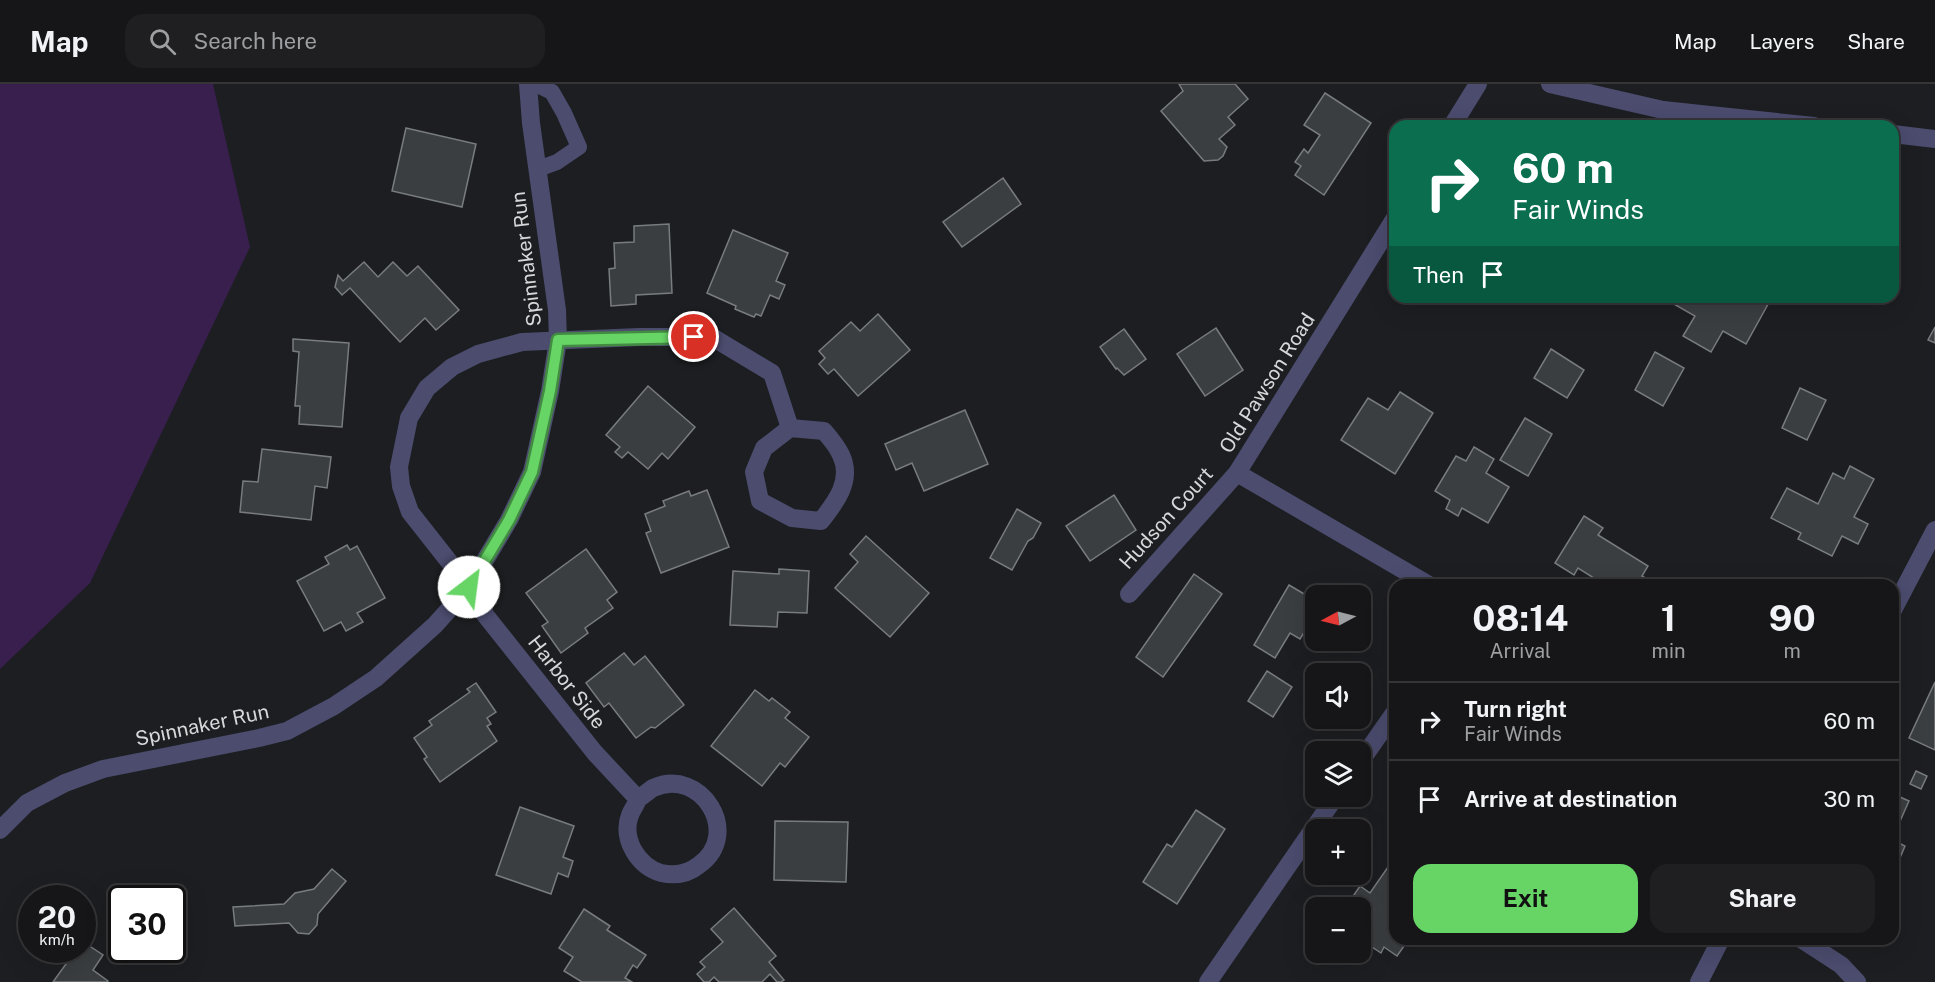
<!DOCTYPE html>
<html lang="en">
<head>
<meta charset="utf-8">
<style>
  :root { --surface:#161619; --page:#1f1f22; --text:#f1f3f6; --muted:#9e9fa2; --line:#353538; --accent:#67d466 }
  body { margin:0; font-family:"Public Sans",sans-serif; background:var(--page); color:var(--text); height:100vh; display:flex; flex-direction:column; font-size:22px; white-space:nowrap }
  * { box-sizing:border-box; margin:0 }
  p { font-size:20px; color:var(--muted) }
  .icon { flex:none; width:33px; height:33px; fill:none; stroke:currentColor; stroke-width:2; stroke-linecap:round; stroke-linejoin:round }
  .map { position:relative; flex:1; overflow:hidden }
  .panel { position:absolute; left:1389px; top:495px; width:510px; height:366px; display:flex; flex-direction:column; background:var(--surface); border-radius:18px; box-shadow:0 6px 24px #0002,0 0 0 2px var(--line) }
  .panel>* { flex:none }
  .hud { position:absolute; left:1389px; top:36px; width:510px; height:183px; border-radius:18px; box-shadow:0 6px 24px #0002,0 0 0 2px var(--line); background:#0b6e4f; color:#fff; overflow:hidden }
  .needle { width:39px; rotate:263deg }
  .fabs { position:absolute; left:1305px; top:501px; display:grid; gap:12px }
  .fabs a { display:grid; place-items:center; width:66px; height:66px; border-radius:12px; background:var(--surface); box-shadow:0 6px 24px #0002,0 0 0 2px var(--line); font-size:30px }
  .speed { position:absolute; left:18px; top:801px; display:flex; gap:12px; font-size:30px; font-weight:700; text-align:center }
  .speed>* { display:grid; place-content:center; width:78px; height:78px; border-radius:50%; background:var(--surface); box-shadow:0 6px 24px #0002,0 0 0 2px var(--line); line-height:1 }
  .speed small { font-size:15px; font-weight:400 }
  .speed .limit { border:3px solid #111; border-radius:9px; background:#fff; color:#111 }
  .pin { position:absolute; display:grid; place-items:center; width:51px; height:51px; color:#fff; margin:-26px; border:3px solid #fff; border-radius:50%; box-shadow:0 2px 6px #0007 }
  .me { position:absolute; width:66px; margin:-33px; rotate:30deg; stroke-linejoin:round; filter:drop-shadow(0 0 4px #0008) }
  .turn { display:flex; align-items:center; gap:21px; height:126px; padding:0 24px; font-size:27px }
  .turn .icon { width:78px; height:78px; stroke-width:2.5 }
  .turn b { display:block; font-size:42px; line-height:51px }
  .then { display:flex; align-items:center; height:57px; padding:0 24px; background:#0003; gap:12px; font-size:22px }
  .eta { display:flex; justify-content:space-evenly; align-items:center; height:102px; text-align:center }
  .eta b { font-size:36px; font-weight:700; line-height:42px }
  .action { display:flex; gap:12px; margin-top:auto; padding:12px 24px }
  .action a { flex:1; height:69px; border-radius:18px; background:var(--accent); color:#111; font-size:24px; font-weight:700; line-height:69px; text-align:center }
  .action a+a { background:var(--page); color:var(--text) }
  ul { padding:0; list-style:none }
  li { display:flex; align-items:center; gap:18px; height:78px; padding:0 24px; border-top:2px solid var(--line) }
  li div { flex:1 }
  li b { display:block; font-size:22px }
  li em { font-style:normal }
  header { display:flex; align-items:center; gap:36px; box-sizing:border-box; height:84px; padding:0 30px; background:var(--surface); border-bottom:2px solid var(--line) }
  header strong { font-size:28px }
  nav { display:flex; gap:33px; margin-inline-start:auto; font-size:21px }
  .search { width:420px; height:54px; background:var(--page); display:flex; align-items:center; gap:15px; box-sizing:border-box; padding:0 21px; border-radius:18px; color:var(--muted); font-size:22px }
  .map>svg:first-child { display:block }
</style>
</head>
<body>
<header>
<strong>Map</strong>
<div class="search"><svg class="icon" aria-label="search" viewBox="0 0 24 24"><circle cx="10" cy="10" r="6"/><path d="M15 15l6 6"/></svg>Search here</div>
<nav><a>Map</a><a>Layers</a><a>Share</a></nav>
</header>
<div class="map">
<svg width="1935" height="898" viewBox="0 0 1935 898">
  <rect width="100%" height="100%" fill="#1d1e21"/>
  <!-- green -->
  <polygon fill="#381f4e" points="0,0 213,0 250,163 90,499 0,585"/>
  <!-- building -->
  <g fill="#3b3e40" stroke="#787c7e" stroke-width="1.5">
    <polygon points="1235,0 1248,15 1228,33 1235,41 1219,55 1227,63 1223,72 1218,76 1204,77 1161,27 1183,7 1179,0"/>
    <polygon points="1325,9 1371,39 1324,111 1295,91 1301,82 1295,78 1304,65 1308,69 1320,51 1304,41"/>
    <polygon points="406,44 476,60 462,123 392,107"/>
    <polygon points="1003,94 1021,120 962,163 943,138"/>
    <polygon points="669,140 672,209 636,211 636,220 611,222 609,185 615,184 614,159 634,158 634,142"/>
    <polygon points="733,146 788,169 776,197 785,201 779,215 770,211 761,232 756,230 754,233 735,225 736,222 707,209"/>
    <polygon points="364,178 378,193 393,178 407,192 418,182 459,226 436,246 425,234 400,258 350,204 342,211 335,203 338,191 343,197"/>
    <polygon points="1675,213 1772,213 1746,260 1723,247 1711,268 1683,252 1695,232 1672,219"/>
    <polygon points="878,230 910,266 858,312 834,285 828,290 819,280 825,274 819,267 851,238 860,247"/>
    <polygon points="1935,243 1935,259 1928,256"/>
    <polygon points="1216,244 1243,286 1205,312 1177,270"/>
    <polygon points="1124,245 1146,275 1124,291 1117,284 1116,285 1100,263"/>
    <polygon points="293,255 349,259 342,343 299,340 300,322 295,322 299,268 293,267"/>
    <polygon points="1551,265 1584,286 1567,314 1534,294"/>
    <polygon points="1655,268 1684,284 1663,322 1635,306"/>
    <polygon points="648,302 695,343 668,375 662,369 648,385 628,368 622,374 615,368 620,363 606,351"/>
    <polygon points="1800,304 1826,316 1807,356 1782,344"/>
    <polygon points="1400,308 1433,329 1395,390 1341,356 1368,314 1388,326"/>
    <polygon points="965,326 988,380 924,407 912,379 896,386 885,360"/>
    <polygon points="1525,334 1552,350 1528,392 1500,376"/>
    <polygon points="1474,363 1494,375 1486,389 1509,403 1488,439 1462,424 1458,432 1446,425 1450,416 1435,407 1456,372 1466,377"/>
    <polygon points="262,365 331,373 327,404 315,402 311,436 240,428 243,397 258,398"/>
    <polygon points="1850,382 1874,395 1854,433 1868,440 1858,460 1842,452 1832,472 1798,455 1801,449 1771,434 1787,404 1818,420 1833,389 1844,395"/>
    <polygon points="707,406 729,463 661,489 646,449 651,447 645,430 665,422 663,417 689,407 691,412"/>
    <polygon points="1114,411 1136,446 1090,477 1066,442"/>
    <polygon points="1017,425 1041,439 1033,454 1028,457 1012,486 990,474"/>
    <polygon points="1584,432 1603,444 1598,451 1648,482 1642,492 1656,501 1605,501 1578,484 1574,491 1555,479"/>
    <polygon points="866,452 929,509 890,553 835,504 858,478 850,470"/>
    <polygon points="347,461 350,466 357,462 385,514 357,529 363,538 346,547 341,538 324,547 297,497 329,480 325,473"/>
    <polygon points="586,465 617,508 607,516 613,524 585,544 588,549 561,569 542,542 548,538 526,509"/>
    <polygon points="779,485 809,487 807,529 778,528 777,543 730,541 733,487 779,490"/>
    <polygon points="1194,490 1222,510 1163,593 1136,573"/>
    <polygon points="1289,501 1316,517 1316,529 1300,555 1290,549 1275,574 1254,561"/>
    <polygon points="624,569 634,581 645,572 684,621 655,644 651,643 636,654 609,619 604,623 586,599"/>
    <polygon points="1267,587 1292,603 1273,633 1248,617"/>
    <polygon points="1935,598 1935,666 1909,654"/>
    <polygon points="476,599 496,628 487,634 491,640 487,642 497,657 440,698 424,675 427,673 414,654 432,641 429,637 470,608 467,605"/>
    <polygon points="755,606 769,617 772,614 790,628 785,634 809,653 785,683 780,679 762,702 711,662"/>
    <polygon points="1916,687 1927,692 1921,705 1910,700"/>
    <polygon points="1893,710 1909,717 1893,753"/>
    <polygon points="520,723 574,742 563,773 573,777 568,793 558,789 551,810 496,791"/>
    <polygon points="1196,726 1225,745 1177,820 1143,798 1167,760 1172,763"/>
    <polygon points="775,737 848,738 846,798 774,796"/>
    <polygon points="1893,756 1905,762 1899,776 1893,773"/>
    <polygon points="1388,783 1395,788 1395,855 1409,855 1397,872 1384,863 1381,869 1360,855 1360,824 1345,824 1360,802 1370,809"/>
    <polygon points="332,785 346,797 318,830 317,841 309,850 298,849 289,839 235,842 233,823 284,820 295,809 314,805"/>
    <polygon points="734,824 776,872 769,878 784,896 781,898 777,898 770,890 762,898 719,898 714,893 709,898 704,898 697,890 705,883 700,878 723,858 711,845"/>
    <polygon points="584,825 610,842 607,846 646,871 637,884 633,881 625,894 632,898 582,898 564,887 573,873 559,864"/>
    <polygon points="82,857 103,871 93,886 108,897 107,898 53,898 76,866 82,866"/>
  </g>
  <g fill="none" stroke-linecap="round" stroke-linejoin="round">
    <!-- lane -->
    <polyline stroke="#4b4c6e" stroke-width="16" points="536,0 552,8 564,29 579,63 557,78 538,85"/>
    <!-- street -->
    <g stroke="#4b4c6e" stroke-width="18">
      <polyline points="1550,0 1663,26 1814,42"/>
      <polyline points="1452,42 1478,0"/>
      <polyline points="1893,50 1935,55"/>
      <path d="M790,344L824,347C830,354 837,362 841,371C853,396 836,418 821,437L792,434L760,417L754,388L764,364Z"/>
      <polyline points="1237,389 1429,501"/>
      <polyline points="1129,510 1237,389 1395,134"/>
      <polyline points="1893,526 1935,446"/>
      <polyline points="1360,678 1395,628"/>
      <path d="M638,715C643,712 648,707 653,704C701,682 743,750 699,781C688,790 675,792 661,789C638,782 621,755 630,731C632,726 636,721 638,715L595,669L486,532L469,503L410,428L401,402L399,383L409,334L427,304L452,283L478,270L522,258L639,253H712L772,289L790,344"/>
      <polyline points="0,746 27,719 65,699 103,685 259,654 287,647 334,622 376,594 435,541 469,503 509,436 532,388 550,307 558,256 557,226 531,39 528,0"/>
      <polyline points="1801,855 1841,881 1857,898"/>
      <polyline points="1208,898 1336,712"/>
      <polyline points="1699,898 1721,855"/>
    </g>
  </g>
  <g fill="none" stroke-linecap="round" stroke-linejoin="round">
    <defs>
      <polyline id="route" points="469,503 509,436 532,388 550,307 558,256 694,253"/>
    </defs>
    <!-- route casing -->
    <use href="#route" stroke="#438a42" stroke-width="15"/>
    <!-- route -->
    <use href="#route" stroke="#67d466" stroke-width="10"/>
  </g>
  <g text-anchor="middle" dominant-baseline="central" stroke-width="5" stroke-linejoin="round" paint-order="stroke">
    <!-- street labels -->
    <g font-size="20" fill="#d7d8da" stroke="#1d1e21">
      <text transform="translate(526 175) rotate(-97)">Spinnaker Run</text>
      <text transform="translate(1267 299) rotate(-58)">Old Pawson Road</text>
      <text transform="translate(1166 434) rotate(-48)">Hudson Court</text>
      <text transform="translate(567 598) rotate(52)">Harbor Side</text>
      <text transform="translate(202 641) rotate(-12)">Spinnaker Run</text>
    </g>
  </g>
</svg>
<div class="fabs">
<a><svg class="needle" viewBox="-14 -14 28 28"><path d="M0-13l5 13h-10z" fill="#e53935"/><path d="M0 13l5-13h-10z" fill="#9e9fa2"/></svg></a>
<a><svg class="icon" aria-label="sound" viewBox="0 0 24 24"><path d="M4 9h4l5-4v14l-5-4H4zM17 9q2 3 0 6"/></svg></a>
<a><svg class="icon" aria-label="layers" viewBox="0 0 24 24"><path d="M12 4l9 5-9 5-9-5zM3 14l9 5 9-5"/></svg></a>
<a>+</a>
<a>−</a>
</div>
<div class="speed"><div>20<small>km/h</small></div><div class="limit">30</div></div>
<div class="pin" style="left:694px;top:253px;background:#d93025"><svg class="icon" aria-label="arrive" viewBox="0 0 24 24"><path d="M6 21V4h12l-3 4 3 4H6"/></svg></div>
<svg class="me" style="left:469px;top:503px" viewBox="-20 -20 40 40"><circle r="19" fill="#fff"/><path d="M0-13L10 11 0 6-10 11z" fill="#67d466"/></svg>
<div class="hud">
<div class="turn"><svg class="icon" aria-label="right" viewBox="0 0 24 24"><path d="M7 20v-9h11M14 6l5 5-5 5"/></svg><div><b>60 m</b>Fair Winds</div></div>
<div class="then">Then<svg class="icon" aria-label="arrive" viewBox="0 0 24 24"><path d="M6 21V4h12l-3 4 3 4H6"/></svg></div>
</div>
<section class="panel">
<div class="eta">
<div><b>08:14</b><p>Arrival</p></div>
<div><b>1</b><p>min</p></div>
<div><b>90</b><p>m</p></div>
</div>
<ul>
<li><svg class="icon" aria-label="right" viewBox="0 0 24 24"><path d="M7 20v-9h11M14 6l5 5-5 5"/></svg><div><b>Turn right</b><p>Fair Winds</p></div><em>60 m</em></li>
<li><svg class="icon" aria-label="arrive" viewBox="0 0 24 24"><path d="M6 21V4h12l-3 4 3 4H6"/></svg><div><b>Arrive at destination</b></div><em>30 m</em></li>
</ul>
<div class="action"><a>Exit</a><a>Share</a></div>
</section>
</div>
</body>
</html>
